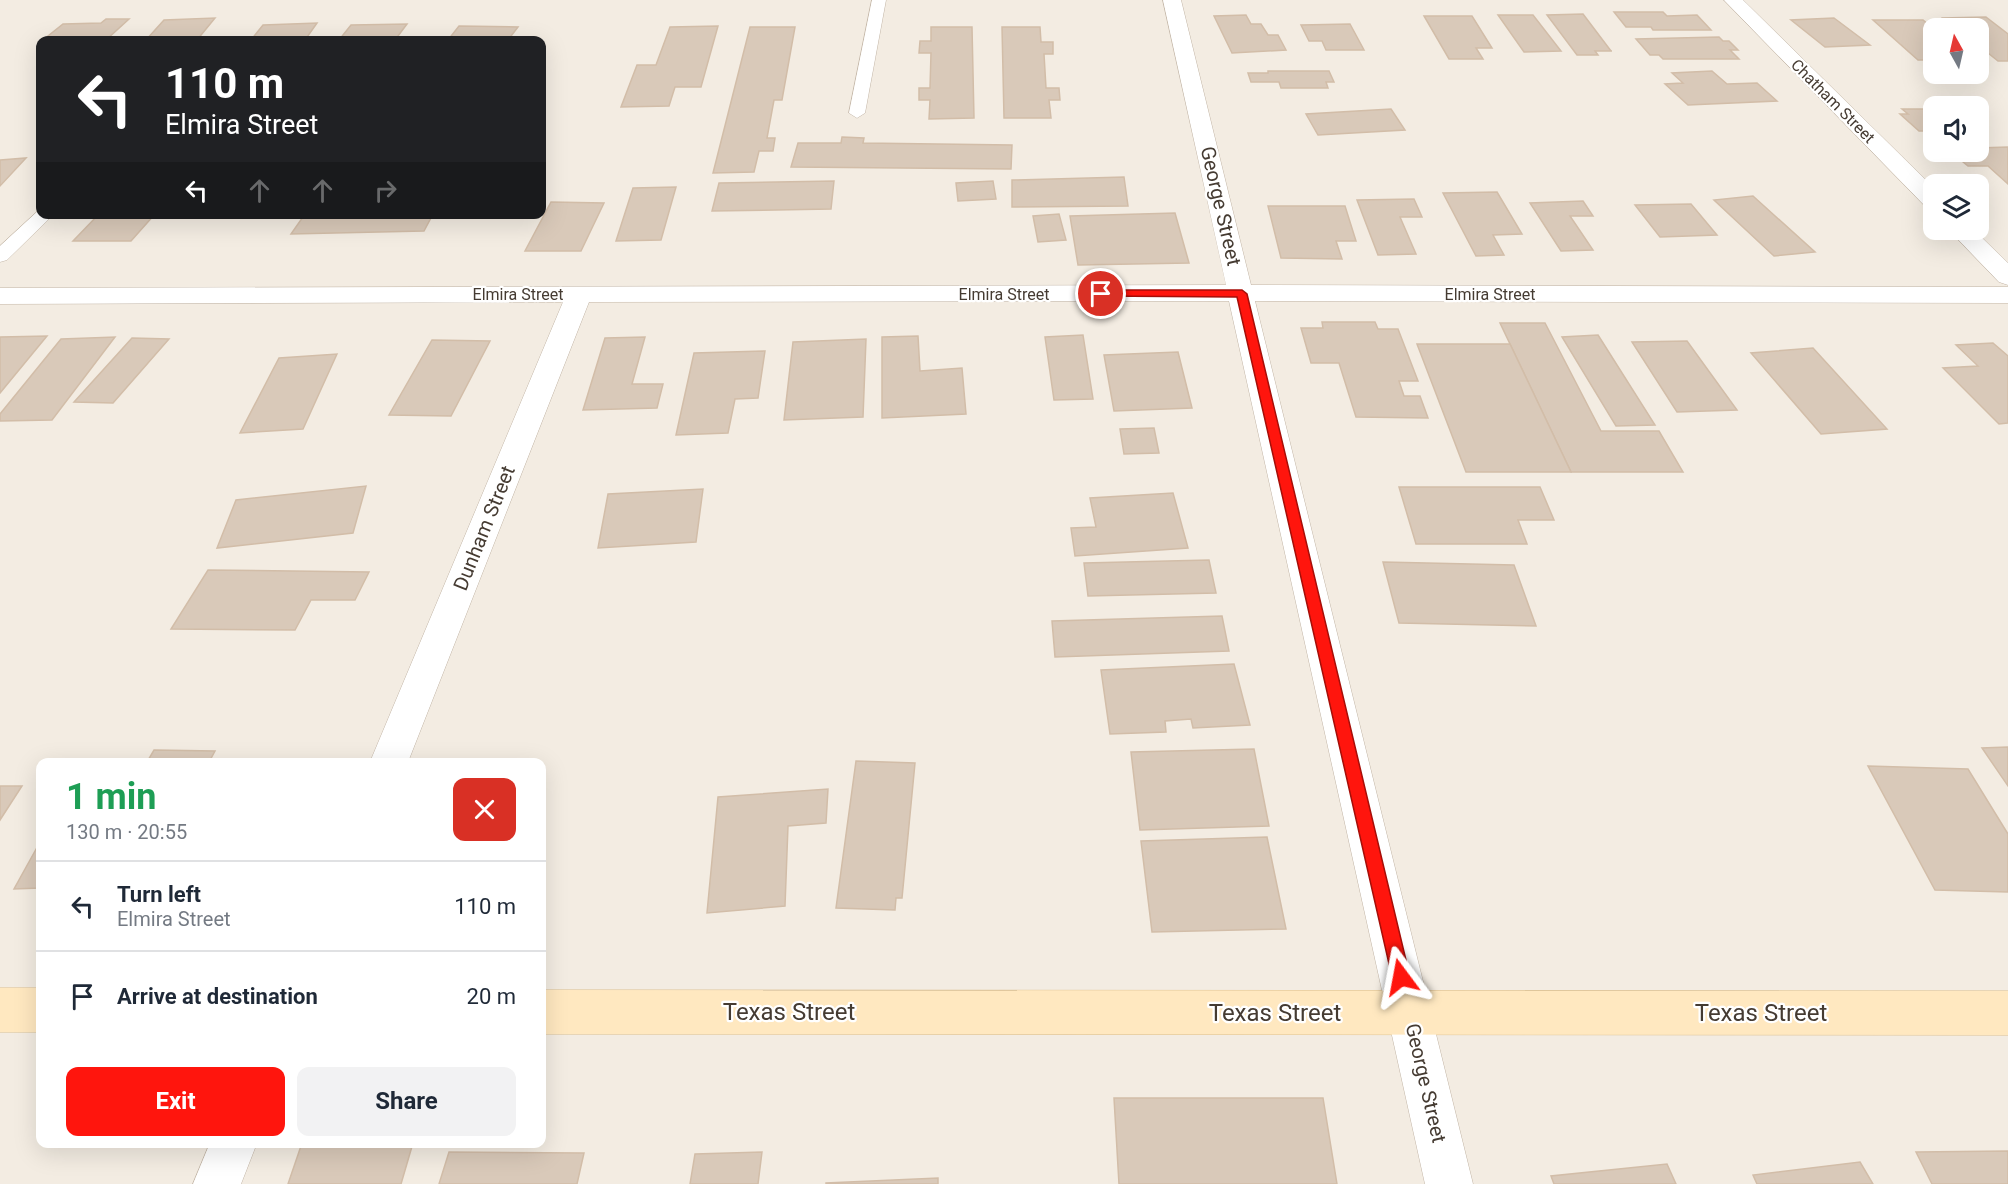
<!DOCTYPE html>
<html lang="en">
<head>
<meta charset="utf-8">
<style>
  :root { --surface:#fff; --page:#f2f2f3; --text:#1f2937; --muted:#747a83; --line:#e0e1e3; --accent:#ff150d }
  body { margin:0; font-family:Roboto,sans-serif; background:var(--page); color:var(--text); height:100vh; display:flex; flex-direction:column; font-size:22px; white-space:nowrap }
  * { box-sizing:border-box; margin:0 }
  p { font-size:20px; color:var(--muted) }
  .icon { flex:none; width:33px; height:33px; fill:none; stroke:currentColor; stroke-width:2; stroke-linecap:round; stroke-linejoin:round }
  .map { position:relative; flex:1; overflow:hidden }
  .details { position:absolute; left:36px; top:758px; width:510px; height:390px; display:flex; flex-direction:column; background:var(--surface); border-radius:12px; box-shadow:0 6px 24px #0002 }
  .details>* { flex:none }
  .hud { position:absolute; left:36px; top:36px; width:510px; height:183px; border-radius:12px; box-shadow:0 6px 24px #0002; background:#202124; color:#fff; overflow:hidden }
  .needle { width:39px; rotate:352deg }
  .tools { position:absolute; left:1923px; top:18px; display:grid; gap:12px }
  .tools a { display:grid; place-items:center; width:66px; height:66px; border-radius:12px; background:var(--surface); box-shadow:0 6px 24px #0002; font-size:30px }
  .pin { position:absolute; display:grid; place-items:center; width:51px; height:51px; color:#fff; margin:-26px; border:3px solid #fff; border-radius:50%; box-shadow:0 2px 6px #0007 }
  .me { position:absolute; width:66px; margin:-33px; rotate:347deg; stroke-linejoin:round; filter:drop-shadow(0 0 4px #0008) }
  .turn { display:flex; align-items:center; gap:21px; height:126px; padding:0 30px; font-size:27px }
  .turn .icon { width:78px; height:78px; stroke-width:2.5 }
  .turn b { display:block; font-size:42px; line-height:51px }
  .lanes { display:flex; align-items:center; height:57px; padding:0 30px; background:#0003; justify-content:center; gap:30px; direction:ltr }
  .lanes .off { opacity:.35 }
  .round { display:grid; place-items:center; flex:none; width:63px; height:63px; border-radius:12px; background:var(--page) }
  .head { display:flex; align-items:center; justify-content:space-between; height:102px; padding:0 30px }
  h1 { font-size:36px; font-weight:700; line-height:45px; color:#1e9e55 }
  .cta { display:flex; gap:12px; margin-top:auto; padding:12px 30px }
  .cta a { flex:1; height:69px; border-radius:12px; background:var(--accent); color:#fff; font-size:24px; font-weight:700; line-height:69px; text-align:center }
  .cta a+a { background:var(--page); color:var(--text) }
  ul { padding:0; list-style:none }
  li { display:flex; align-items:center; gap:18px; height:90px; padding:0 30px; border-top:2px solid var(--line) }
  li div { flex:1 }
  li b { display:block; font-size:22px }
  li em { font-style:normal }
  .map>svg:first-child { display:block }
</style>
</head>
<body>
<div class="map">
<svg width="2008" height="1184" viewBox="0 0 2008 1184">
  <rect width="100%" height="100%" fill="#f3ece2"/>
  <!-- building -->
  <g fill="#d9c9b9" stroke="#d2bda8" stroke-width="1.5">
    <polygon points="1614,12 1663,12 1667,16 1697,15 1711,30 1653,30 1651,27 1626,27"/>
    <polygon points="1583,14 1611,51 1612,51 1595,51 1598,55 1577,55 1547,15"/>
    <polygon points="1246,15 1251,24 1261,24 1268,35 1278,35 1286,50 1232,53 1214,16"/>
    <polygon points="1498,15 1533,15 1561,51 1524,52"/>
    <polygon points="1424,16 1472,16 1492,48 1476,48 1483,59 1449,59"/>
    <polygon points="1986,17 2008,34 2008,61 1998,61 1978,45 1978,28 1957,28 1943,18"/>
    <polygon points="215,18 197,40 146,40 164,20"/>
    <polygon points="1834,18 1870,45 1825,47 1791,20"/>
    <polygon points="106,19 129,19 106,40 43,40 63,24 101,23"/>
    <polygon points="1873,20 1923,20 1934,29 1934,60 1918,60"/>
    <polygon points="317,23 305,40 251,40 263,25"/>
    <polygon points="407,24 395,40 339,40 351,25"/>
    <polygon points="1350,24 1364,50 1326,50 1322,41 1309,41 1301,25"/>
    <polygon points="459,26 518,27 508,40 448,40"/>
    <polygon points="718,26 701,87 675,87 669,106 621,107 637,65 656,65 670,27"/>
    <polygon points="750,27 795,27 782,100 774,100 767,138 775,138 773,151 759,151 754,172 713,173"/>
    <polygon points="931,27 972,27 974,118 929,119 930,100 919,100 919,88 930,88 931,53 919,53 920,41 931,41"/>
    <polygon points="1002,27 1040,27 1041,42 1053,42 1053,54 1044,54 1046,88 1059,88 1060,100 1049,100 1051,118 1004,118"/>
    <polygon points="1719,37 1723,41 1729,41 1738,50 1730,50 1739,59 1663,59 1659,55 1650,55 1636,39"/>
    <polygon points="1268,71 1329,71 1334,82 1326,82 1328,88 1281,88 1279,82 1251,82 1248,73 1268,73"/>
    <polygon points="1712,71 1727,84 1757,83 1777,101 1688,105 1665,84 1683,83 1672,73"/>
    <polygon points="1391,109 1405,130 1318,135 1306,114"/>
    <polygon points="1902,109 1934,109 1934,131 1919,131 1900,114 1908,114"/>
    <polygon points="842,137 864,138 863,143 1012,145 1011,169 791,167 798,143 841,143"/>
    <polygon points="2008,147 2008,184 1988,166 1968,166 1951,152 1978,152 1978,148"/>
    <polygon points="26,158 0,186 0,160"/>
    <polygon points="1124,177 1128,206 1012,207 1012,180"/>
    <polygon points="834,181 831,209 712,211 719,183"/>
    <polygon points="993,181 996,199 958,201 956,183"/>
    <polygon points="676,187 661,240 616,241 633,188"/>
    <polygon points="1497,192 1522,234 1493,235 1504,255 1476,256 1443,193"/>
    <polygon points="1753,196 1815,252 1774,256 1714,200"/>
    <polygon points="1414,199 1422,217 1400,217 1416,254 1378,255 1357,200"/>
    <polygon points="1583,201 1593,216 1570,216 1593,250 1561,251 1530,203"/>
    <polygon points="551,202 604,203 581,251 525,251"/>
    <polygon points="1691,204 1717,235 1660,237 1635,205"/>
    <polygon points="1268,206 1345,206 1356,241 1336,241 1342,259 1281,258"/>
    <polygon points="1175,213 1189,263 1078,265 1070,216"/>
    <polygon points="99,214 155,214 131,241 73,241"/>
    <polygon points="305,214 433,214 424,231 291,234"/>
    <polygon points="1059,214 1066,240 1038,242 1033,216"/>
    <polygon points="1322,322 1375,322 1378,329 1398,329 1418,381 1399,381 1404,396 1420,396 1428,418 1356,417 1339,363 1311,363 1301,328 1323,328"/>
    <polygon points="1500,323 1545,323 1601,431 1659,431 1683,472 1571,472"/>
    <polygon points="1083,335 1093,399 1054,400 1045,337"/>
    <polygon points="1598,335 1655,425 1616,426 1562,337"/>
    <polygon points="47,336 0,393 0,337"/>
    <polygon points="918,336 920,371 962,368 966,414 882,418 882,337"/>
    <polygon points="115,337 52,420 0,421 0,414 61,339"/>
    <polygon points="645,337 632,384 663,384 657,408 583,410 605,338"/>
    <polygon points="132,338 169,339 113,403 74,402"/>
    <polygon points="866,339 863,417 784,420 793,342"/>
    <polygon points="432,340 490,341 451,416 389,415"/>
    <polygon points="1687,341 1737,410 1677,412 1632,342"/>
    <polygon points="1993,343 2008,356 2008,423 1999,424 1943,368 1978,366 1956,345"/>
    <polygon points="1417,344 1510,344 1571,472 1466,472"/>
    <polygon points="1813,348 1887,429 1821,434 1751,353"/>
    <polygon points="765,351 758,398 735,399 728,433 676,435 694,353"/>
    <polygon points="1178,352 1192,408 1114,411 1104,355"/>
    <polygon points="337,354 303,429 240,433 279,358"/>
    <polygon points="1154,428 1159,453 1124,454 1120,429"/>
    <polygon points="366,486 353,533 217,548 236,500"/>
    <polygon points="1399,487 1540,487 1554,520 1518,520 1527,544 1416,544"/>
    <polygon points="703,489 696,542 598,548 608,494"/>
    <polygon points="1173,493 1188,548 1075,556 1071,528 1096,527 1090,498"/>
    <polygon points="1209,560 1216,593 1088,596 1084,563"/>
    <polygon points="1383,562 1514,565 1536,626 1399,623"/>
    <polygon points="208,570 369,572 355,600 311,600 295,630 171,629"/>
    <polygon points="1222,616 1229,651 1055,657 1052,621"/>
    <polygon points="1234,664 1250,725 1193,728 1191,719 1165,721 1166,732 1110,734 1101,670"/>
    <polygon points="2008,747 2008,786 1982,748"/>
    <polygon points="1254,749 1269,826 1140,830 1131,752"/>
    <polygon points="154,750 215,751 209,762 147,762"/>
    <polygon points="856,761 915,763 902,898 896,898 895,910 836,908"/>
    <polygon points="1868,766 1968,769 2008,834 2008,892 1935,890"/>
    <polygon points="0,786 22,786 0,820"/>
    <polygon points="828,789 826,823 788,826 785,906 707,913 718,797"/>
    <polygon points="1267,837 1286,929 1152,932 1141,841"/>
    <polygon points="40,842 40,888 14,889"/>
    <polygon points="1114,1098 1323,1098 1337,1184 1119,1184"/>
    <polygon points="302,1143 413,1143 401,1184 288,1184"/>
    <polygon points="2008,1151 2008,1184 1932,1184 1916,1152"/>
    <polygon points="449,1152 584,1153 577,1184 439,1184"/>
    <polygon points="762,1152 758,1184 690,1184 695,1154"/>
    <polygon points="1860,1162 1873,1184 1757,1184 1753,1175"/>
    <polygon points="1667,1164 1676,1184 1554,1184 1551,1176"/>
    <polygon points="938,1178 938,1184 826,1184 826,1183"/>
  </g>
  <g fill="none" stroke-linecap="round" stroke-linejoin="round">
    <defs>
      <g id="lane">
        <polygon points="872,0 886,0 865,113 857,118 849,113"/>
        <polygon points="39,210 40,210 40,214 54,214 7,260 0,262 0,246"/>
      </g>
      <g id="street">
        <polygon points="1163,0 1181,0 1251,285 2008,287 2008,303 1255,301 1473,1184 1425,1184 1229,301 589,302 408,762 370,762 563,302 0,304 0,288 1226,285"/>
        <polygon points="1724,0 1743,0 1934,188 1934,209 1926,207"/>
        <polygon points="1949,230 1974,230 2008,263 2008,285 1999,282"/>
        <polygon points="210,1143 257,1143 241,1184 193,1184"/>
      </g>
      <g id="secondary">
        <rect x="0" y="988" width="40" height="44"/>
        <polygon points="542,990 2008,991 2008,1035 542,1034"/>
      </g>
    </defs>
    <!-- lane casing -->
    <use href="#lane" stroke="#c2b5a6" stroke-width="1"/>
    <!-- street casing -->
    <use href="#street" stroke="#c2b5a6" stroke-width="1"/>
    <!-- secondary casing -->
    <use href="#secondary" stroke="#dcbf8d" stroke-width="1"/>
    <!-- lane -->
    <use href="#lane" fill="#fff" fill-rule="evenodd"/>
    <!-- street -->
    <use href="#street" fill="#fff" fill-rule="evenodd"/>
    <!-- secondary -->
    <use href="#secondary" fill="#ffe8c0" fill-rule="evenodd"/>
  </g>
  <!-- route -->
  <polygon fill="#ff150d" stroke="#a60e08" stroke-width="1.5" points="1101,290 1242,290 1247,294 1410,977 1407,983 1401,986 1395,983 1392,977 1237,297 1098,296 1096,294"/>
  <g text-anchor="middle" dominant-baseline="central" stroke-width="4.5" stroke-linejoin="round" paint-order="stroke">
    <!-- far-street labels -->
    <g font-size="16" fill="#453b32" stroke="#fff">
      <text transform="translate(1833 101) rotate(45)">Chatham Street</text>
      <text x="518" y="294">Elmira Street</text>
      <text x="1004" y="294">Elmira Street</text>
      <text x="1490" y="294">Elmira Street</text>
    </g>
    <!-- street labels -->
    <g font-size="20" fill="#453b32" stroke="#fff">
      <text transform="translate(1221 206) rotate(77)">George Street</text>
      <text transform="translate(484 528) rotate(-68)">Dunham Street</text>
      <text transform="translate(1426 1083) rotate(77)">George Street</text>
    </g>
    <!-- near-street labels -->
    <g font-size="24" fill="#453b32" stroke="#fff">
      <text x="789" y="1012">Texas Street</text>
      <text x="1275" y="1013">Texas Street</text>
      <text x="1761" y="1013">Texas Street</text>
    </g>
  </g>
</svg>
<div class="tools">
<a><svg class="needle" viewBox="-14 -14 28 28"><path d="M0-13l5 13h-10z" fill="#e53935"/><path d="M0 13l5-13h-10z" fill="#747a83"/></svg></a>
<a><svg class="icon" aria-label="sound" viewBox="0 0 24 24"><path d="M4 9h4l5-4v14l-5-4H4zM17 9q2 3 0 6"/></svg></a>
<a><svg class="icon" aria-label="layers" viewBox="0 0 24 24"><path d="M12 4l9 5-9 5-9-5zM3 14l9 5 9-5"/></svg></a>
</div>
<div class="pin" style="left:1101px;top:294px;background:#d93025"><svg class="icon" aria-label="arrive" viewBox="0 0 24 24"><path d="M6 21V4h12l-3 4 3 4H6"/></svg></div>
<svg class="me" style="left:1401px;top:977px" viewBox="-20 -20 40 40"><path d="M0-17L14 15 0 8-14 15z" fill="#ff150d" stroke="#fff" stroke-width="4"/></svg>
<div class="hud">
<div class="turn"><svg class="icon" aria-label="left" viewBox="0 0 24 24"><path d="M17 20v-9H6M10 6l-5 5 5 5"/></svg><div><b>110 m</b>Elmira Street</div></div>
<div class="lanes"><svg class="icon" aria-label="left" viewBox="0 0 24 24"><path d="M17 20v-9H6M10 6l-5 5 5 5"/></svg><svg class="icon off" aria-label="ahead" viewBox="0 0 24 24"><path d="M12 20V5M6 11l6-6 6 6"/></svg><svg class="icon off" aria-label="ahead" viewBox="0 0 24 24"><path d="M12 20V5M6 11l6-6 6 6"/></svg><svg class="icon off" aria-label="right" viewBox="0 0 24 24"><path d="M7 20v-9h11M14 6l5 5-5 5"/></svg></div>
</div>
<section class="details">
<div class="head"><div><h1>1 min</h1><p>130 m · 20:55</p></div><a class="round" style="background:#d93025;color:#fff"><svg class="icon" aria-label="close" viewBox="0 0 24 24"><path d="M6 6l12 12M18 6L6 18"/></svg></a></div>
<ul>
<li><svg class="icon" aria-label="left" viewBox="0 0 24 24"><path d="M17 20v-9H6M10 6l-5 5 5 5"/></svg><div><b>Turn left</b><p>Elmira Street</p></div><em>110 m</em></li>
<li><svg class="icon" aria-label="arrive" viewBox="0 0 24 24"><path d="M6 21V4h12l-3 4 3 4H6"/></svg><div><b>Arrive at destination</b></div><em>20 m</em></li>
</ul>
<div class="cta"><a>Exit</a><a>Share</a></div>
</section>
</div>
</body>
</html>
